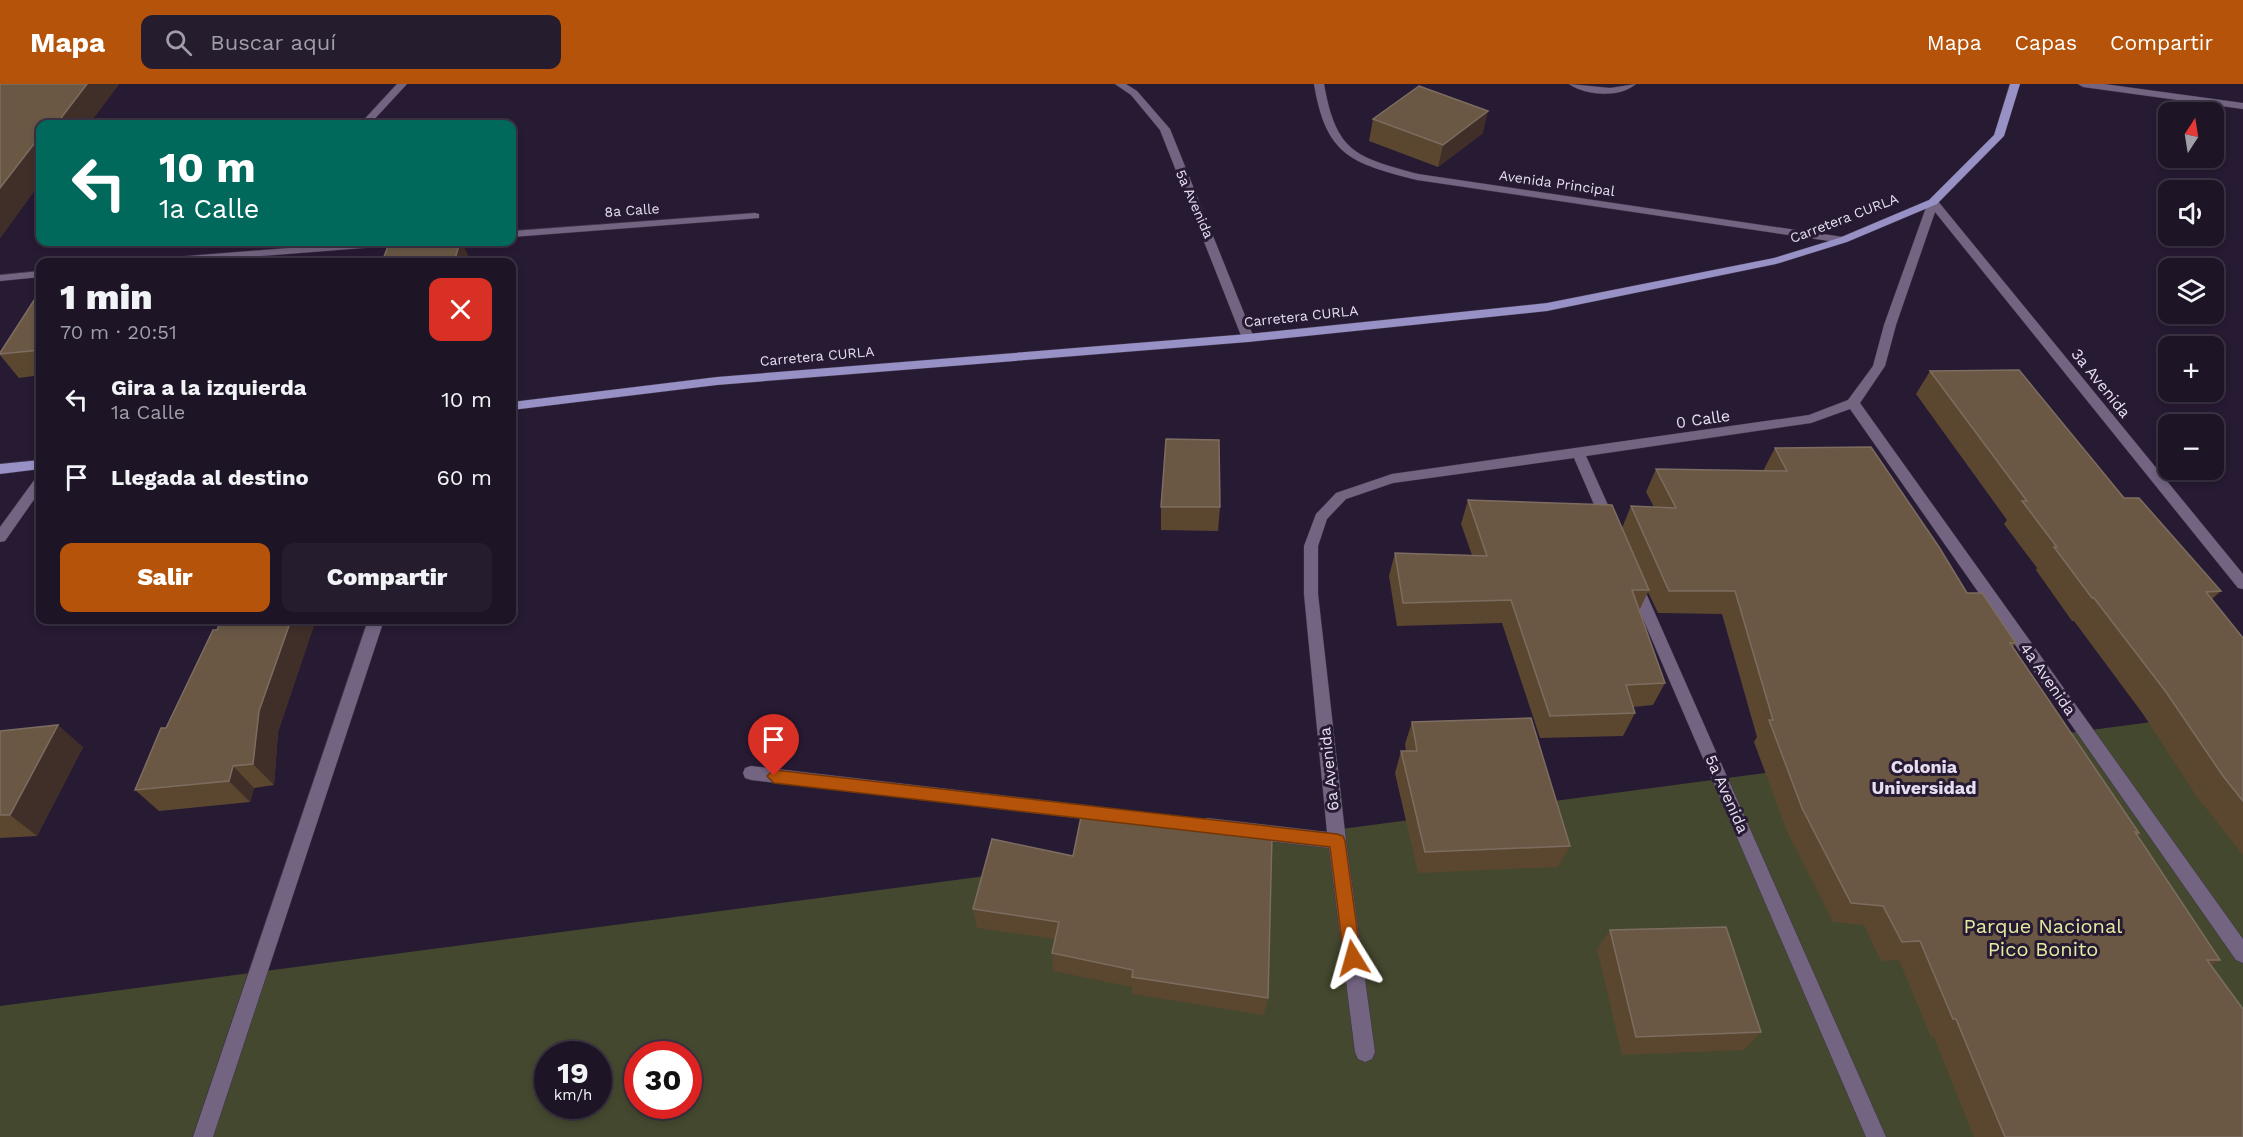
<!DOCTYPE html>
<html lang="es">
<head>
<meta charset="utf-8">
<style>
  :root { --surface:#1d1426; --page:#251d2e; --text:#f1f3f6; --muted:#a09ea7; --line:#3b3343; --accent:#b45309 }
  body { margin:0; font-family:"Work Sans",sans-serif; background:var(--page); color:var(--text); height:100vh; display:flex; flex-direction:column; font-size:22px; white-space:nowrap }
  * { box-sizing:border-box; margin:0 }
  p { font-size:20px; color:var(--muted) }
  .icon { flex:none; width:33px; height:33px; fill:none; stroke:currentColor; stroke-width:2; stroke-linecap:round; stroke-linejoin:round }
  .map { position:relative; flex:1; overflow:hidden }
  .panel { position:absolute; left:36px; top:174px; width:480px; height:366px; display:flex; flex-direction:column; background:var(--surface); border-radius:12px; box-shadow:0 3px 9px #0003,0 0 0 2px var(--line) }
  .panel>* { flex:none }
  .banner { position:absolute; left:36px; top:36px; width:480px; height:126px; border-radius:12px; box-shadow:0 3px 9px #0003,0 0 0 2px var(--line); background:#00695c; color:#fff; overflow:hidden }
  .needle { width:39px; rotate:12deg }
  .fabs { position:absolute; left:2158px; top:18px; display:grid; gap:12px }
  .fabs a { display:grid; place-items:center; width:66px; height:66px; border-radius:12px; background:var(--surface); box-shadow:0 3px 9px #0003,0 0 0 2px var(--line); font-size:30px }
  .speed { position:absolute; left:534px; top:957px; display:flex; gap:12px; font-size:30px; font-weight:700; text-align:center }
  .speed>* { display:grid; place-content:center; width:78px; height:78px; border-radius:50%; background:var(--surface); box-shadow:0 3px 9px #0003,0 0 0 2px var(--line); line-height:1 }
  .speed small { font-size:15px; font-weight:400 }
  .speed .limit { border:9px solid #d22; background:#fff; color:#111 }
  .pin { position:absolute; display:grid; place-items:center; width:51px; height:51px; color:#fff; margin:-62px -26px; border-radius:50% 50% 50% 0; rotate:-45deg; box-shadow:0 0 6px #0007 }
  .pin .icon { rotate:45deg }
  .me { position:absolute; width:66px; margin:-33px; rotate:352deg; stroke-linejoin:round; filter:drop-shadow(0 0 4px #0008) }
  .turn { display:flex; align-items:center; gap:21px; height:126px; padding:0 24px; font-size:27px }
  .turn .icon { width:78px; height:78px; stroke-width:2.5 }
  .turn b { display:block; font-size:42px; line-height:51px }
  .round { display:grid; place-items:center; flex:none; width:63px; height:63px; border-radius:12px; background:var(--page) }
  .overview { display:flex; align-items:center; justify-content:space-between; height:102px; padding:0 24px }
  h1 { font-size:36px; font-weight:800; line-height:45px }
  .action { display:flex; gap:12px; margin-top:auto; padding:12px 24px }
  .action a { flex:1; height:69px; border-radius:12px; background:var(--accent); color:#fff; font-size:24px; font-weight:800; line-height:69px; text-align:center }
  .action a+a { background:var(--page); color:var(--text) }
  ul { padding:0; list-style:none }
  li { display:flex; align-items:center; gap:18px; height:78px; padding:0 24px }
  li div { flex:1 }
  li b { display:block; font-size:22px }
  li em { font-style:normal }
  header { display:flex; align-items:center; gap:36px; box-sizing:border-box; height:84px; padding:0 30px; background:var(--accent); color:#fff }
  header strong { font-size:28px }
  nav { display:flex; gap:33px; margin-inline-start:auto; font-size:21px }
  .search { width:420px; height:54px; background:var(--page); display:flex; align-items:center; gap:15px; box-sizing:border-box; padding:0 21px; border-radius:12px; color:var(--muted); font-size:22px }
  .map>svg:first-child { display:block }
</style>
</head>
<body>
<header>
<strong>Mapa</strong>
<div class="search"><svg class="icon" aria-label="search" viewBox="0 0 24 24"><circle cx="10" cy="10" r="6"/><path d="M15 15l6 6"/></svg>Buscar aquí</div>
<nav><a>Mapa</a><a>Capas</a><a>Compartir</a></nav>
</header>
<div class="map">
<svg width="2243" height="1053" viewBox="0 0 2243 1053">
  <rect width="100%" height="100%" fill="#271a33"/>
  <!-- green -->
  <path fill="#44482e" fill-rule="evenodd" d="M2243,626V1053H0V922ZM548,970H598V1022H548ZM638,970H688V1022H638Z"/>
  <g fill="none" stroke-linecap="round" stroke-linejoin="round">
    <defs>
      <g id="minor">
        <polygon points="397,0 407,0 370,40 360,40"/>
        <polygon points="1115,0 1126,0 1137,7 1170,45 1254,254 1252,257 1248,258 1242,254 1160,46 1131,11"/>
        <path d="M1314,0H1324C1336,68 1355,73 1418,90L1843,153L1849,156L1843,159L1417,96C1351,79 1326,72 1314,0Z"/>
        <path d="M1569,0L1610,4L1636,0C1620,14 1586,12 1569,0Z"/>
        <polygon points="2078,0 2104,0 2243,19 2243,25 2083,3"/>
        <polygon points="1933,115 1937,116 2243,490 2243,505 2238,504 1935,128 1896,241 1885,282 1860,319 2243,855 2243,879 2236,876 1850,325 1811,339 1586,372 1616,439 1609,444 1602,439 1574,374 1393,399 1346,415 1327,435 1318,462 1318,510 1346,757 1375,968 1372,975 1365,978 1358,975 1355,968 1329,764 1207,750 1201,747 1198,742 1201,737 1207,734 1327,748 1304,510 1304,462 1316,430 1336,409 1392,390 1809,331 1848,316 1873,282 1884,241 1928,118"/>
        <polygon points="755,129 759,130 759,134 512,153 512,147"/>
        <polygon points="365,158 407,158 401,161 186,178 144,178 150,175"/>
        <polygon points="40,187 40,193 0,197 0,191"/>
        <polygon points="40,393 40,407 5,457 0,458 0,443 35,395"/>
        <polygon points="1635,495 1642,500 1886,1053 1866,1053 1628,500"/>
        <polygon points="368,536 384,536 213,1053 193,1053"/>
        <polygon points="751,682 1102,723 1108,725 1111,730 1108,735 1102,737 751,696 745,694 743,689 745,684"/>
      </g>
      <g id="major">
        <polygon points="2010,0 2020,0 2004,52 1937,120 1847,158 1776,180 1547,227 1248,258 717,301 512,326 512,318 717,293 1248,250 1547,219 1774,174 1839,154 1929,116 1994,51"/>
        <polygon points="40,376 40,385 0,390 0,380"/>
      </g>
    </defs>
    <!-- minor casing -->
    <use href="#minor" stroke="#3f3449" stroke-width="1"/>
    <!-- major casing -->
    <use href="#major" stroke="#3f3449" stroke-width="1"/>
    <!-- minor -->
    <use href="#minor" fill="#736582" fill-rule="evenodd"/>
    <!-- major -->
    <use href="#major" fill="#9791c6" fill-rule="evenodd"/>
  </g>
  <!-- wall -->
  <g fill="#5b4730">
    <polygon points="0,0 119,0 89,40 40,40 40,99 0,154"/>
    <polygon points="1373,35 1483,49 1438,83 1369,57"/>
    <polygon points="40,207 40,291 19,294 0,271 0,269"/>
    <polygon points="1930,287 2124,414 2221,507 2212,515 2243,554 2243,771 2197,713 2143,630 2074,537 2072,537 2036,486 2037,484 2004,440 2007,436 1916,310"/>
    <polygon points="1775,364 1967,509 2016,559 2013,563 2139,749 2137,751 2220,876 2211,882 2243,1053 1974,1053 1934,953 1931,953 1899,876 1881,877 1864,841 1833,838 1786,745 1754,658 1757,653 1722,530 1658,529 1648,508 1639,527 1665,599 1653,621 1633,623 1635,629 1623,652 1540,654 1502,539 1397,542 1389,492 1395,469 1472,471 1461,440 1468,416 1622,444 1631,422 1654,423 1646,408 1656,385 1763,387"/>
    <polygon points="1161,423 1220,423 1218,447 1161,446"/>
    <polygon points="1412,638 1570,762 1558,783 1418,789 1395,689 1401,667 1406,667 1405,660"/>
    <polygon points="166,644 278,649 274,701 254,704 250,718 159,727 135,706"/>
    <polygon points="0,647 83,663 37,752 0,754"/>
    <polygon points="1143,734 1268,914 1264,931 1132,910 1132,903 1053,887 1052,869 1055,855 977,844 973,825"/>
    <polygon points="1610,846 1761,948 1744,966 1622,971 1597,865"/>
  </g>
  <!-- shaded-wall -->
  <g fill="#402e29">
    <polygon points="87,0 119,0 89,40 59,40 58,38"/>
    <polygon points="1488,27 1483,49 1438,83 1443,61"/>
    <polygon points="40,52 40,99 0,154 0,104"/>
    <polygon points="460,158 462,158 471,178 454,178"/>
    <polygon points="291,536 316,536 278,649 274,701 253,680 259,627"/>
    <polygon points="58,641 83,663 37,752 10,731"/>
    <polygon points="233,682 254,704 250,718 229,697"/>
  </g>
  <!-- building -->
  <g fill="#6a5845" stroke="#7d6d60" stroke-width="1.5">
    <polygon points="0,0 87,0 58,38 51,38 49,40 40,40 40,52 0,104"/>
    <polygon points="1419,2 1488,27 1443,61 1373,35"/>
    <polygon points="440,158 460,158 454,178 382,178 388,162"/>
    <polygon points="40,207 40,266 0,270 0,269"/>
    <polygon points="2019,286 2124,414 2139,414 2221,507 2206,508 2243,554 2243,717 2223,692 2166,608 2094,514 2092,514 2054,463 2057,463 2022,417 2027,417 1930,287"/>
    <polygon points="1166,355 1219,356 1220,423 1161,423"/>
    <polygon points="1871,363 1939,463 1967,509 1982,509 2016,559 2010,559 2139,749 2135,748 2220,876 2207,876 2243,925 2243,1053 2005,1053 1956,935 1953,935 1920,857 1902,858 1883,822 1851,819 1802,724 1769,636 1773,636 1735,507 1669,507 1631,422 1676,424 1656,385 1787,387 1775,364"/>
    <polygon points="1468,416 1612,421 1649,506 1632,506 1665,599 1626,601 1635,629 1550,632 1511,516 1403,519 1395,469 1487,472"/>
    <polygon points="221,536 291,536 259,627 253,680 233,682 229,697 135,706 161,644 166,644 213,546 217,546"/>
    <polygon points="1531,634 1570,762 1425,768 1401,667 1417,667 1412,638"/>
    <polygon points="58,641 10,731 0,731 0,647"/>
    <polygon points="1083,723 1143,731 1143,733 1272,751 1268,914 1132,893 1133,886 1052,869 1059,838 973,825 992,755 1073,772"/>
    <polygon points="1726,843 1761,948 1636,953 1610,846"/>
  </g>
  <!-- route -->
  <polygon fill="#b45309" stroke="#753606" stroke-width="1.5" points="774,686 1337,750 1343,752 1345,757 1361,874 1359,880 1353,882 1347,880 1344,874 1330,763 774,699 767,692"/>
  <g text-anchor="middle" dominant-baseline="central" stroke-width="6" stroke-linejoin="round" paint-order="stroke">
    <!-- far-street labels -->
    <g font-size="14" fill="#e7dff0" stroke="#271a33">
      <text transform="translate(1557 99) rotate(8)">Avenida Principal</text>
      <text transform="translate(1195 120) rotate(66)">5a Avenida</text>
      <text transform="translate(632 126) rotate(-4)">8a Calle</text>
      <text transform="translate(1844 134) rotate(-21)">Carretera CURLA</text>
      <text transform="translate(1301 232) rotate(-6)">Carretera CURLA</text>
      <text transform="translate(817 272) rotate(-5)">Carretera CURLA</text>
    </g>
    <!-- street labels -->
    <g font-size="16" fill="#e7dff0" stroke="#271a33">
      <text transform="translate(2101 299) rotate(51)">3a Avenida</text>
      <text transform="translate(1703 335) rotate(-8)">0 Calle</text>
      <text transform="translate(2048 595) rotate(55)">4a Avenida</text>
      <text transform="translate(1329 685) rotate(-96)">6a Avenida</text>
      <text transform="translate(1727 710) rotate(66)">5a Avenida</text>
    </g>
    <!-- neighbourhood labels -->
    <g font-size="18" font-weight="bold" fill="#e7dff0" stroke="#271a33">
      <text x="1924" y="682">Colonia<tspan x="1924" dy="21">Universidad</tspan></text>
    </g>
    <!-- near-park labels -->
    <g font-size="20" fill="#e3eca1" stroke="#271a33">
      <text x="2043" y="842">Parque Nacional<tspan x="2043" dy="23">Pico Bonito</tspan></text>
    </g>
  </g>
</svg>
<div class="fabs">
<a><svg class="needle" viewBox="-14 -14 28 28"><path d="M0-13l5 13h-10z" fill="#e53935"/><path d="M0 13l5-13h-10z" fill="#a09ea7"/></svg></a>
<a><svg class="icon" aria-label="sound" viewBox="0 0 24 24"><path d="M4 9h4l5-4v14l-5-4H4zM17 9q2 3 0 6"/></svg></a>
<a><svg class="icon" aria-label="layers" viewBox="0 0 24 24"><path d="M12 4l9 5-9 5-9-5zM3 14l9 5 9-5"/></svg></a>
<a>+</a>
<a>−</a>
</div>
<div class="speed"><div>19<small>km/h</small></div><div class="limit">30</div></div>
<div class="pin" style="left:774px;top:692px;background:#d93025"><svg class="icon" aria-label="arrive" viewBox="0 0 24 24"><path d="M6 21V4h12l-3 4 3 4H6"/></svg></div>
<svg class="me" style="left:1353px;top:874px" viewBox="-20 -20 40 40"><path d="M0-17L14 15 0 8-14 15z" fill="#b45309" stroke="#fff" stroke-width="4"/></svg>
<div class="banner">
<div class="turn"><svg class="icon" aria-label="left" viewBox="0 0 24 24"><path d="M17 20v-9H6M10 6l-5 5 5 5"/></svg><div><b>10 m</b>1a Calle</div></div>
</div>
<section class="panel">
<div class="overview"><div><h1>1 min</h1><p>70 m · 20:51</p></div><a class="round" style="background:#d93025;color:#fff"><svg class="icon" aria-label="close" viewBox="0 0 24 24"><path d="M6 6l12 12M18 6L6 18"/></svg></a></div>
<ul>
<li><svg class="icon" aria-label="left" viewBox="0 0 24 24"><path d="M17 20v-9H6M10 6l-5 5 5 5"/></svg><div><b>Gira a la izquierda</b><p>1a Calle</p></div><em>10 m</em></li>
<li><svg class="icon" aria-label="arrive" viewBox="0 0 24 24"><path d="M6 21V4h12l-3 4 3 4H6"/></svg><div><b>Llegada al destino</b></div><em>60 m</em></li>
</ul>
<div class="action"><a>Salir</a><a>Compartir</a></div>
</section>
</div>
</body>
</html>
